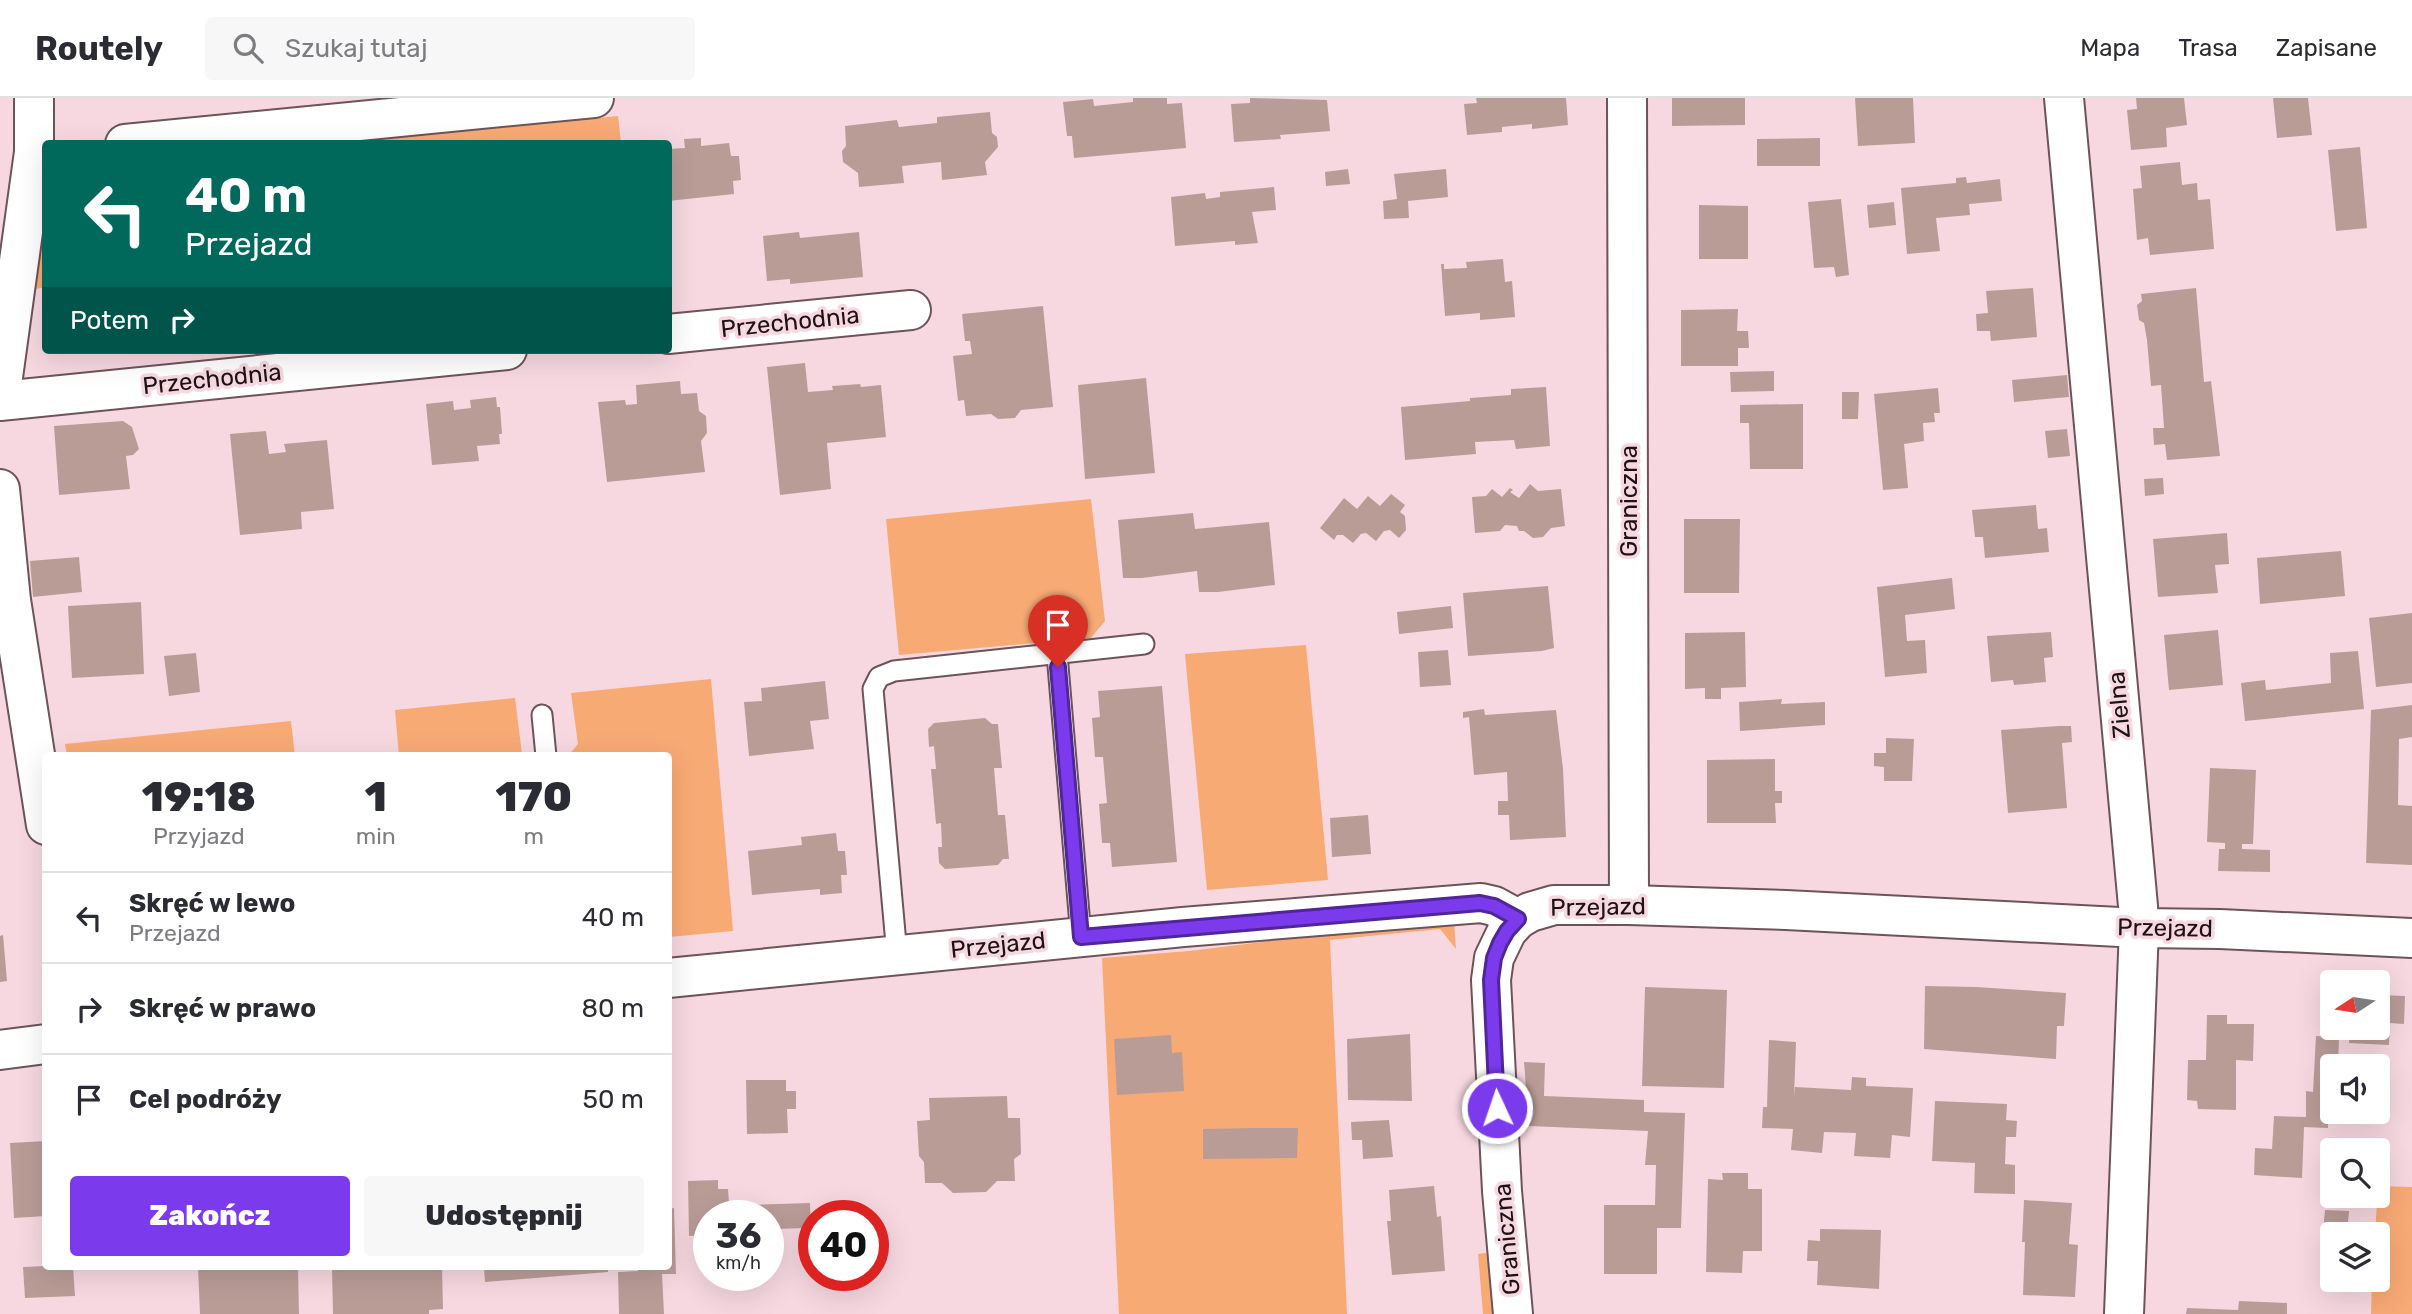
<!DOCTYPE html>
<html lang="pl">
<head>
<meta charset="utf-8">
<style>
  :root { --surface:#fff; --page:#f7f7f7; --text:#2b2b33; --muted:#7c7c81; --line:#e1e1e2; --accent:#7c3aed }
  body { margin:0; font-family:Rubik,sans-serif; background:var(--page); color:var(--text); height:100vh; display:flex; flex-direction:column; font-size:26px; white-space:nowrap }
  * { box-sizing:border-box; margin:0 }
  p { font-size:23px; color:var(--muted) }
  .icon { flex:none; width:38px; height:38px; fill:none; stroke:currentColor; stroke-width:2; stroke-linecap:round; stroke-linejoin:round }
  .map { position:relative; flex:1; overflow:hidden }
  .details { position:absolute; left:42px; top:654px; width:630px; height:518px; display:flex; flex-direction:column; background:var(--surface); border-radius:7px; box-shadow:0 7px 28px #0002 }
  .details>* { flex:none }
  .top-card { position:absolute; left:42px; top:42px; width:630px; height:214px; border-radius:7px; box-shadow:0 7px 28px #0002; background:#00695c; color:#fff; overflow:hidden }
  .needle { width:46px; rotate:258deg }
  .controls { position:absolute; left:2320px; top:872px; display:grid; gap:14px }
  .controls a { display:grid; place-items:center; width:70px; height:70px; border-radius:7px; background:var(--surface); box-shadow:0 7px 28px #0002; font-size:35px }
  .speed { position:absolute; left:693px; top:1102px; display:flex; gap:14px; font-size:35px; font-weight:700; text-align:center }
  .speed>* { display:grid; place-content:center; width:91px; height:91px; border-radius:50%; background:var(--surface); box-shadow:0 7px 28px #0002; line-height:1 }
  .speed small { font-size:18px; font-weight:400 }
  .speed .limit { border:10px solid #d22; background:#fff; color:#111 }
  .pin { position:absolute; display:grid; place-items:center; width:60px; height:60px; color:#fff; margin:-72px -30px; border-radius:50% 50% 50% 0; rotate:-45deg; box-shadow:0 0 7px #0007 }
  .pin .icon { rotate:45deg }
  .me { position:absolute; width:77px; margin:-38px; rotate:357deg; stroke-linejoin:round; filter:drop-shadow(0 0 5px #0008) }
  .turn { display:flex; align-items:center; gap:24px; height:147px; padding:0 28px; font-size:32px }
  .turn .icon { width:91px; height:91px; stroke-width:2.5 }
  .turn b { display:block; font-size:49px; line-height:60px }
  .then { display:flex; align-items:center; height:66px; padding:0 28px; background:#0003; gap:14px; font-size:26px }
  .eta { display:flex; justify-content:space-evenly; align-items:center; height:119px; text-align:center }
  .eta b { font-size:42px; font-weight:800; line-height:49px }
  .primary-button { display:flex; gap:14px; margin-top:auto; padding:14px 28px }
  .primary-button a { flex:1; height:80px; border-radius:7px; background:var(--accent); color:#fff; font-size:28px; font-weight:800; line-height:80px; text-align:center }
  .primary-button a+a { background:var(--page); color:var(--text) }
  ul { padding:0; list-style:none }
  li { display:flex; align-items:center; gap:21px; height:91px; padding:0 28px; border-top:2px solid var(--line) }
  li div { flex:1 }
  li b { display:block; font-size:26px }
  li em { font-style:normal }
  header { display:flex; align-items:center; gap:42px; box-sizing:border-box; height:98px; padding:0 35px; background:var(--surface); border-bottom:2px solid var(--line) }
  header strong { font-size:33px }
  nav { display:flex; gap:38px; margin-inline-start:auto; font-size:24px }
  .search { width:490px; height:63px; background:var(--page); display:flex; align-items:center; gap:18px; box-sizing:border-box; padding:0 24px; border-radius:7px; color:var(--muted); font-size:26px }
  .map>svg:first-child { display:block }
</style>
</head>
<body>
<header>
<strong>Routely</strong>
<div class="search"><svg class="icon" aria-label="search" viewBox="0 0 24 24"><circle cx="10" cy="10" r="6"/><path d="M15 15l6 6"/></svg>Szukaj tutaj</div>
<nav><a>Mapa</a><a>Trasa</a><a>Zapisane</a></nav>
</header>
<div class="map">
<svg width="2412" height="1216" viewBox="0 0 2412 1216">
  <rect width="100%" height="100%" fill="#f7d8e0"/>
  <!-- green -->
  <g fill="#f8aa75">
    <polygon points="618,18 621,45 323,46"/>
    <polygon points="45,106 45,189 31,192"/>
    <polygon points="1091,401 1105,523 1091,540 899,557 886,421"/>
    <polygon points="1306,547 1328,782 1207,792 1185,556"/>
    <polygon points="711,581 733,833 669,839 668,658 568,658 578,646 571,595"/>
    <polygon points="515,600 522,656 524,658 399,658 395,612"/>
    <polygon points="291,623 295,658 67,658 65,646"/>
    <polygon points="1434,823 1454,823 1456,851 1440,831 1330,842 1347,1216 1119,1216 1102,860 1189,853"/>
    <polygon points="2378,1088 2412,1089 2412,1216 2371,1216 2372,1181 2378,1181 2378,1136 2375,1136"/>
    <polygon points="1485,1155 1491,1159 1496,1216 1483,1216 1478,1156"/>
  </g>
  <!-- building -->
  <g fill="#ba9c97">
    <polygon points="1133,0 1167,0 1167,6 1182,5 1186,50 1074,60 1072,38 1067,38 1063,4 1093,1 1094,8 1133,4"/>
    <polygon points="1250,0 1327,2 1330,33 1280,37 1281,41 1234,44 1231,6 1250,5"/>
    <polygon points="1476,0 1566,0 1568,27 1532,31 1532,26 1502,29 1502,34 1467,37 1464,6 1477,5"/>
    <polygon points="1672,0 1745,0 1745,27 1672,28"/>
    <polygon points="1855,0 1913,0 1915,45 1858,48"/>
    <polygon points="2136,0 2184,0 2187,27 2166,30 2167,49 2131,52 2127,12 2137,11"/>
    <polygon points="2273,0 2308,0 2312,37 2277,40"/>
    <polygon points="990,14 992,35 997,39 998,49 985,64 987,77 942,82 941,64 902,68 904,85 859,89 858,75 843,64 842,53 846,48 845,28 897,22 899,29 937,25 937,19"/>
    <polygon points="701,40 701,48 729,45 731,58 739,58 741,82 733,83 734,96 668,103 668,51 685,50 684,41"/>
    <polygon points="1820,40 1820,68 1757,68 1757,41"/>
    <polygon points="2360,49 2367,130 2336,133 2328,52"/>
    <polygon points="2180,64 2182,87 2197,85 2198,102 2210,101 2214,151 2150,157 2148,140 2137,142 2133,91 2142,90 2140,68"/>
    <polygon points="1348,71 1350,86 1326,88 1325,74"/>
    <polygon points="1446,71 1448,99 1408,103 1409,120 1384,121 1383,103 1397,101 1394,76"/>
    <polygon points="1966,79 1967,85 2000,81 2002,103 1969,106 1970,117 1936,120 1940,153 1907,156 1901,90 1956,85 1956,80"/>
    <polygon points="1274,89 1276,112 1252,114 1258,145 1235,147 1235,143 1175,148 1171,99 1205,95 1206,101 1220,99 1220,94"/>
    <polygon points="1841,101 1849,177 1836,179 1834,169 1814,170 1808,104"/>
    <polygon points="1894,104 1896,127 1869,130 1867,107"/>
    <polygon points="1699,107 1748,108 1748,161 1699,161"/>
    <polygon points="799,134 800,140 859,134 863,179 790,186 790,181 767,183 763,138"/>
    <polygon points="1503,161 1505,184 1512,183 1515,219 1480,222 1480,215 1445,218 1441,166 1444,166 1444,171 1467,170 1466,164"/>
    <polygon points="2033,190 2037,239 1991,243 1990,233 1977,233 1976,216 1988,215 1986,193"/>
    <polygon points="2196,190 2204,284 2211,283 2220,358 2167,362 2165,346 2154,347 2153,330 2164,330 2161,287 2151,288 2147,242 2144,225 2139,222 2137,207 2142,203 2141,196"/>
    <polygon points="1043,208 1053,309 1021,312 1015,320 998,321 991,316 966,318 964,302 958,303 953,258 972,256 970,243 965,243 962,216"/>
    <polygon points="1738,211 1737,233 1748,233 1749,250 1738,250 1738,268 1681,268 1681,212"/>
    <polygon points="805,265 808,294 833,292 832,288 860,286 861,289 881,287 886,339 827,345 831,391 780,397 767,269"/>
    <polygon points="1774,273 1774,293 1731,294 1730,274"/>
    <polygon points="2067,277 2069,299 2014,304 2012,282"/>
    <polygon points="1146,280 1155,375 1085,381 1078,287"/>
    <polygon points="680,283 681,296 697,295 699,313 706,318 707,335 701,343 705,374 607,384 598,304 625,302 626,307 637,306 636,287"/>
    <polygon points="1546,289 1550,348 1516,351 1514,342 1475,344 1476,356 1405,362 1401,309 1470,303 1470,300 1511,297 1511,291"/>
    <polygon points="1938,290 1940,315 1934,315 1935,324 1923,325 1924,343 1904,346 1908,390 1883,392 1874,296"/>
    <polygon points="1842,294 1859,294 1858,321 1842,321"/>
    <polygon points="496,299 497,309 500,309 502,336 499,336 500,346 477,348 479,363 432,367 426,306 453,303 454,312 471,310 470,302"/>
    <polygon points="1803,306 1803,371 1750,371 1749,325 1740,325 1740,307"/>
    <polygon points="123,323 132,329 139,351 133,357 126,358 130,391 59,397 54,328"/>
    <polygon points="2067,331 2070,358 2048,360 2045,333"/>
    <polygon points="266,333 269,356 286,354 284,346 327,342 334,411 301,414 302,431 240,437 230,336"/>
    <polygon points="2163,380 2164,396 2145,398 2144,381"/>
    <polygon points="1530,386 1538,393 1561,391 1565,428 1551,430 1543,439 1533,440 1524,433 1519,433 1517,428 1505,427 1500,433 1475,435 1472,399 1486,398 1492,391 1502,399 1510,390 1513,392 1510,394 1519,400"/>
    <polygon points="1391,396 1405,407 1400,414 1405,418 1406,432 1399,440 1390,432 1384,433 1376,443 1366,435 1361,436 1353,445 1343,437 1337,437 1334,442 1320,430 1344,400 1357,411 1368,398 1380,408"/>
    <polygon points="2036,407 2038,431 2047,430 2049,454 1985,460 1983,439 1975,439 1972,412"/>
    <polygon points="1193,415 1195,431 1269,424 1275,487 1218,494 1199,494 1197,473 1142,480 1123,480 1118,422"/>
    <polygon points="1684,421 1740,421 1739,495 1684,495"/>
    <polygon points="2227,435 2229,466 2215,467 2218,495 2158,499 2153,441"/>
    <polygon points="2341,453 2345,498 2260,506 2257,460"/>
    <polygon points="79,459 82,494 33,499 30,463"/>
    <polygon points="1952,480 1955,511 1905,517 1907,543 1925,542 1927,575 1885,579 1877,489"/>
    <polygon points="1548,488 1554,550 1542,553 1468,558 1463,495"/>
    <polygon points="141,504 144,576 72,580 68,508"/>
    <polygon points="1451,508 1453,530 1399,536 1397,514"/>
    <polygon points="2412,515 2412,585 2376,589 2369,520"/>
    <polygon points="2218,532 2223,587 2169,592 2164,537"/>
    <polygon points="1745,534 1746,589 1721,590 1721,601 1705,601 1705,590 1685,591 1685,535"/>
    <polygon points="2051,534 2053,559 2044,560 2046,584 2014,587 2013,582 1991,584 1987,538"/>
    <polygon points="1448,552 1451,587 1420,589 1418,554"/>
    <polygon points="2358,553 2364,611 2245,623 2241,585 2265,582 2266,592 2331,585 2330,555"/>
    <polygon points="196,555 200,594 169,598 164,558"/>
    <polygon points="825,583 829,621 810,623 814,651 749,658 744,604 762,603 761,590"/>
    <polygon points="1162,588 1177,764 1112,769 1110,745 1102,745 1099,706 1107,705 1105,683 1103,659 1095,659 1092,620 1100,619 1098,593"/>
    <polygon points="1782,601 1781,606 1825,604 1825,627 1740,633 1739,604"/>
    <polygon points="2412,607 2412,639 2399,641 2398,707 2412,708 2412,767 2366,765 2371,612"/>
    <polygon points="1484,611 1485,617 1556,612 1563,671 1566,739 1510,742 1509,717 1498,717 1498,703 1508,703 1507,674 1474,677 1469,619 1463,620 1463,614"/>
    <polygon points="985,620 992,626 998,626 1002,670 994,670 998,717 1005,717 1009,761 1003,761 998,767 945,771 939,765 938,749 942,749 941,725 936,726 931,671 936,671 934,648 929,649 928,631 934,625"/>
    <polygon points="2059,628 2071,628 2072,644 2062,645 2067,710 2008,715 2001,632"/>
    <polygon points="1886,640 1914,641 1912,683 1884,683 1884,669 1874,668 1874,655 1886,655"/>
    <polygon points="1775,661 1775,693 1782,693 1782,705 1775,705 1776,725 1707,725 1707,662"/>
    <polygon points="2210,670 2256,672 2253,746 2242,746 2242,751 2270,752 2270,774 2218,773 2219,751 2225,751 2225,745 2207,744"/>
    <polygon points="1368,717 1371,756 1332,759 1330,720"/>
    <polygon points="836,735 838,753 845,753 847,777 841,777 842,795 820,797 820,791 752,797 748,753 802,747 801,739"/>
    <polygon points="3,837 7,883 0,884 0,838"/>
    <polygon points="1925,888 1976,889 2066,895 2064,928 2057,928 2056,961 1924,951"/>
    <polygon points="1645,889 1727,892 1724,990 1642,988"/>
    <polygon points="2378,897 2405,898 2404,926 2390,925 2389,947 2349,945 2350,929 2378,929"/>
    <polygon points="2207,917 2227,917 2227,926 2254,926 2253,963 2236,962 2236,1012 2198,1011 2197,1003 2187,1002 2188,962 2206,962"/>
    <polygon points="1410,936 1412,1003 1348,1002 1347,941"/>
    <polygon points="1171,937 1172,955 1182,954 1184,993 1117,997 1114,941"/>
    <polygon points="2316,938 2339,939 2338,968 2333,968 2333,994 2329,994 2328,1030 2304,1029 2302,1080 2254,1077 2255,1050 2272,1051 2274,1018 2306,1019 2306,993 2313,994"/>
    <polygon points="1769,942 1796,944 1794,999 1795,989 1851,992 1852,979 1866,980 1866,988 1913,990 1910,1039 1892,1037 1890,1060 1854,1058 1856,1035 1824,1034 1822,1055 1791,1052 1793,1031 1762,1030 1763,1009 1767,1009"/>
    <polygon points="1524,964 1545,965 1544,998 1644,1002 1644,1014 1685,1015 1681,1130 1657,1130 1657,1176 1604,1176 1604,1107 1655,1107 1656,1067 1645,1067 1648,1033 1529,1028"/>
    <polygon points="746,982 786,982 786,993 796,993 796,1011 787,1011 788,1035 747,1036"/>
    <polygon points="1007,998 1008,1020 1020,1020 1021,1056 1014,1061 1015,1083 997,1083 986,1094 953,1095 942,1085 925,1085 924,1064 919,1058 917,1023 930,1022 929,1000"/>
    <polygon points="1935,1003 2007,1006 2006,1022 2017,1023 2016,1039 2006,1039 2005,1066 2015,1067 2015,1096 1974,1095 1975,1065 1932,1063"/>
    <polygon points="1389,1022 1393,1059 1363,1061 1362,1042 1352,1042 1351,1024"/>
    <polygon points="1252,1030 1298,1030 1297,1060 1203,1061 1203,1031"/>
    <polygon points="46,1043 46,1118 14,1120 10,1045"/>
    <polygon points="1722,1075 1748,1075 1748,1091 1762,1091 1762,1153 1743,1153 1742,1175 1706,1174 1708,1081 1723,1082"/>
    <polygon points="718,1082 718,1091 728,1091 729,1105 719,1106 719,1118 709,1118 709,1137 689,1138 688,1083"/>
    <polygon points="1434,1088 1437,1119 1441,1118 1445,1173 1392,1177 1387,1123 1391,1123 1389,1092"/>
    <polygon points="2024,1102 2072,1105 2069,1146 2078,1147 2075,1199 2023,1197 2025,1144 2022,1144"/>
    <polygon points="810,1105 811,1135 805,1135 805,1130 776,1131 776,1146 768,1147 768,1118 751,1118 750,1107"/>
    <polygon points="674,1110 676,1176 662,1176 664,1216 619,1216 618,1174 638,1173 637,1169 668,1169 668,1111"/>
    <polygon points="2325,1112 2349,1113 2347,1136 2323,1134"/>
    <polygon points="1820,1131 1881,1132 1879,1191 1817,1187 1818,1163 1807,1163 1808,1142 1820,1143"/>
    <polygon points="46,1168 73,1169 75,1198 25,1200 23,1169"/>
    <polygon points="198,1169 298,1169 299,1216 200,1216"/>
    <polygon points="332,1169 442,1169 443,1211 429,1212 429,1216 333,1216"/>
    <polygon points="484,1169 608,1169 608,1174 485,1184"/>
    <polygon points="2239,1203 2287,1205 2287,1216 2186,1216 2187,1210 2238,1212"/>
  </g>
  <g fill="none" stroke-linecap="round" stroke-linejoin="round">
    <defs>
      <g id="service">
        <polyline points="1057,556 1081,839"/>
        <polyline points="542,617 546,658"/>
        <polyline points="897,857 873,591 879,579 894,573 1144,546"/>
      </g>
      <g id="minor">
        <polyline points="1627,0 1629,807"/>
        <polyline points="2064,0 2138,808 2139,830 2124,1216"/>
        <polyline points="125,46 594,0"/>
        <polyline points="668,236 911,212"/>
        <polyline points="0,301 34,54 34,0"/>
        <polyline points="0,303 507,252"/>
        <polyline points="0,391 11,502 46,727"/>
        <polyline points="668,880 1183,829 1481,805 1494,808 1518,821"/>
        <polyline points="0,952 46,946"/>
      </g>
      <polyline id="tertiary" points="1513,1216 1502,1093 1491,882 1494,860 1507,833 1518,821 1530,814 1554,807 1629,807 1786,812 2139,830 2220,831 2412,840"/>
    </defs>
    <!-- service casing -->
    <use href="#service" stroke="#6d535a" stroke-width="23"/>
    <!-- minor casing -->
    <use href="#minor" stroke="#6d535a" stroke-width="42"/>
    <!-- tertiary casing -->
    <use href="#tertiary" stroke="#6d535a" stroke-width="42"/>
    <!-- service -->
    <use href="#service" stroke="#fff" stroke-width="19"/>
    <!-- minor -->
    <use href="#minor" stroke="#fff" stroke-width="38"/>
    <!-- tertiary -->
    <use href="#tertiary" stroke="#fff" stroke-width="38"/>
  </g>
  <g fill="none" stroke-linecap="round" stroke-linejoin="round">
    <defs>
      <polyline id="route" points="1058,569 1081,839 1480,805 1494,808 1518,821 1507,833 1500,845 1494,860 1491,882 1497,1010"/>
    </defs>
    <!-- route casing -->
    <use href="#route" stroke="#51269a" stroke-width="18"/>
    <!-- route -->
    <use href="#route" stroke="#7c3aed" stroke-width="12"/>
  </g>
  <g text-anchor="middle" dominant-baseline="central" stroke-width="7" stroke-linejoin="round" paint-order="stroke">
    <!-- street labels -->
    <g font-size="24" fill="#1d1215" stroke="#f7d8e0">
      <text transform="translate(790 224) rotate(-6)">Przechodnia</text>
      <text transform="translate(212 281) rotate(-6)">Przechodnia</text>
      <text transform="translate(1629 403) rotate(-90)">Graniczna</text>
      <text transform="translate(2119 607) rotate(-95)">Zielna</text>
      <text transform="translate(1598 809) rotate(-1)">Przejazd</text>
      <text transform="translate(2165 830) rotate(1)">Przejazd</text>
      <text transform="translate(998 847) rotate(-6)">Przejazd</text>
      <text transform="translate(1507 1141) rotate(-95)">Graniczna</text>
    </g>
  </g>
</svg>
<div class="controls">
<a><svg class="needle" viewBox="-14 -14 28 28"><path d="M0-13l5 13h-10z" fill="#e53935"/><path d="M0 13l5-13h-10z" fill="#7c7c81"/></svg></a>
<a><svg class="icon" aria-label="sound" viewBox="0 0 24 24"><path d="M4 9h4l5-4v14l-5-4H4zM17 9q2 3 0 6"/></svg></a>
<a><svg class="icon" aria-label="search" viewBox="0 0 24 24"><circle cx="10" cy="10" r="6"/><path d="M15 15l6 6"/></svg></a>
<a><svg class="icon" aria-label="layers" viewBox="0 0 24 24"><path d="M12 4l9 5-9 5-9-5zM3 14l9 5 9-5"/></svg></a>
</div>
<div class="speed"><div>36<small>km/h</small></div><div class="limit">40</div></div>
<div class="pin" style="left:1058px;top:569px;background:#d93025"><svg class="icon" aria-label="arrive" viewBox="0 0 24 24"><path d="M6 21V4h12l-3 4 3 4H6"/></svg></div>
<svg class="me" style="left:1497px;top:1010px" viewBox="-20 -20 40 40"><circle r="17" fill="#7c3aed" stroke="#fff" stroke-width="3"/><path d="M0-11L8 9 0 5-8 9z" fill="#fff"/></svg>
<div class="top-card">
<div class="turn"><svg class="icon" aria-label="left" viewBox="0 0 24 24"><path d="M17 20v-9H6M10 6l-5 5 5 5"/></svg><div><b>40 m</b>Przejazd</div></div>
<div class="then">Potem<svg class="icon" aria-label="right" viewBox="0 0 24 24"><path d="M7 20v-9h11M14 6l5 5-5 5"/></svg></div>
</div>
<section class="details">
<div class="eta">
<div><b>19:18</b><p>Przyjazd</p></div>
<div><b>1</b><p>min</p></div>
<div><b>170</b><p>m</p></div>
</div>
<ul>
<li><svg class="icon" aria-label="left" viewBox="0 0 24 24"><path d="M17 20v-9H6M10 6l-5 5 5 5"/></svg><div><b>Skręć w lewo</b><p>Przejazd</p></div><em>40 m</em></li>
<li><svg class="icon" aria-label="right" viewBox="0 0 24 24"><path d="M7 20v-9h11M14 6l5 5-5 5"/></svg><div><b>Skręć w prawo</b></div><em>80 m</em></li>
<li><svg class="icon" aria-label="arrive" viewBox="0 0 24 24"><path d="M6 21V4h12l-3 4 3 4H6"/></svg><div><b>Cel podróży</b></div><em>50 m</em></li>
</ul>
<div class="primary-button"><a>Zakończ</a><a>Udostępnij</a></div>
</section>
</div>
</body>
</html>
